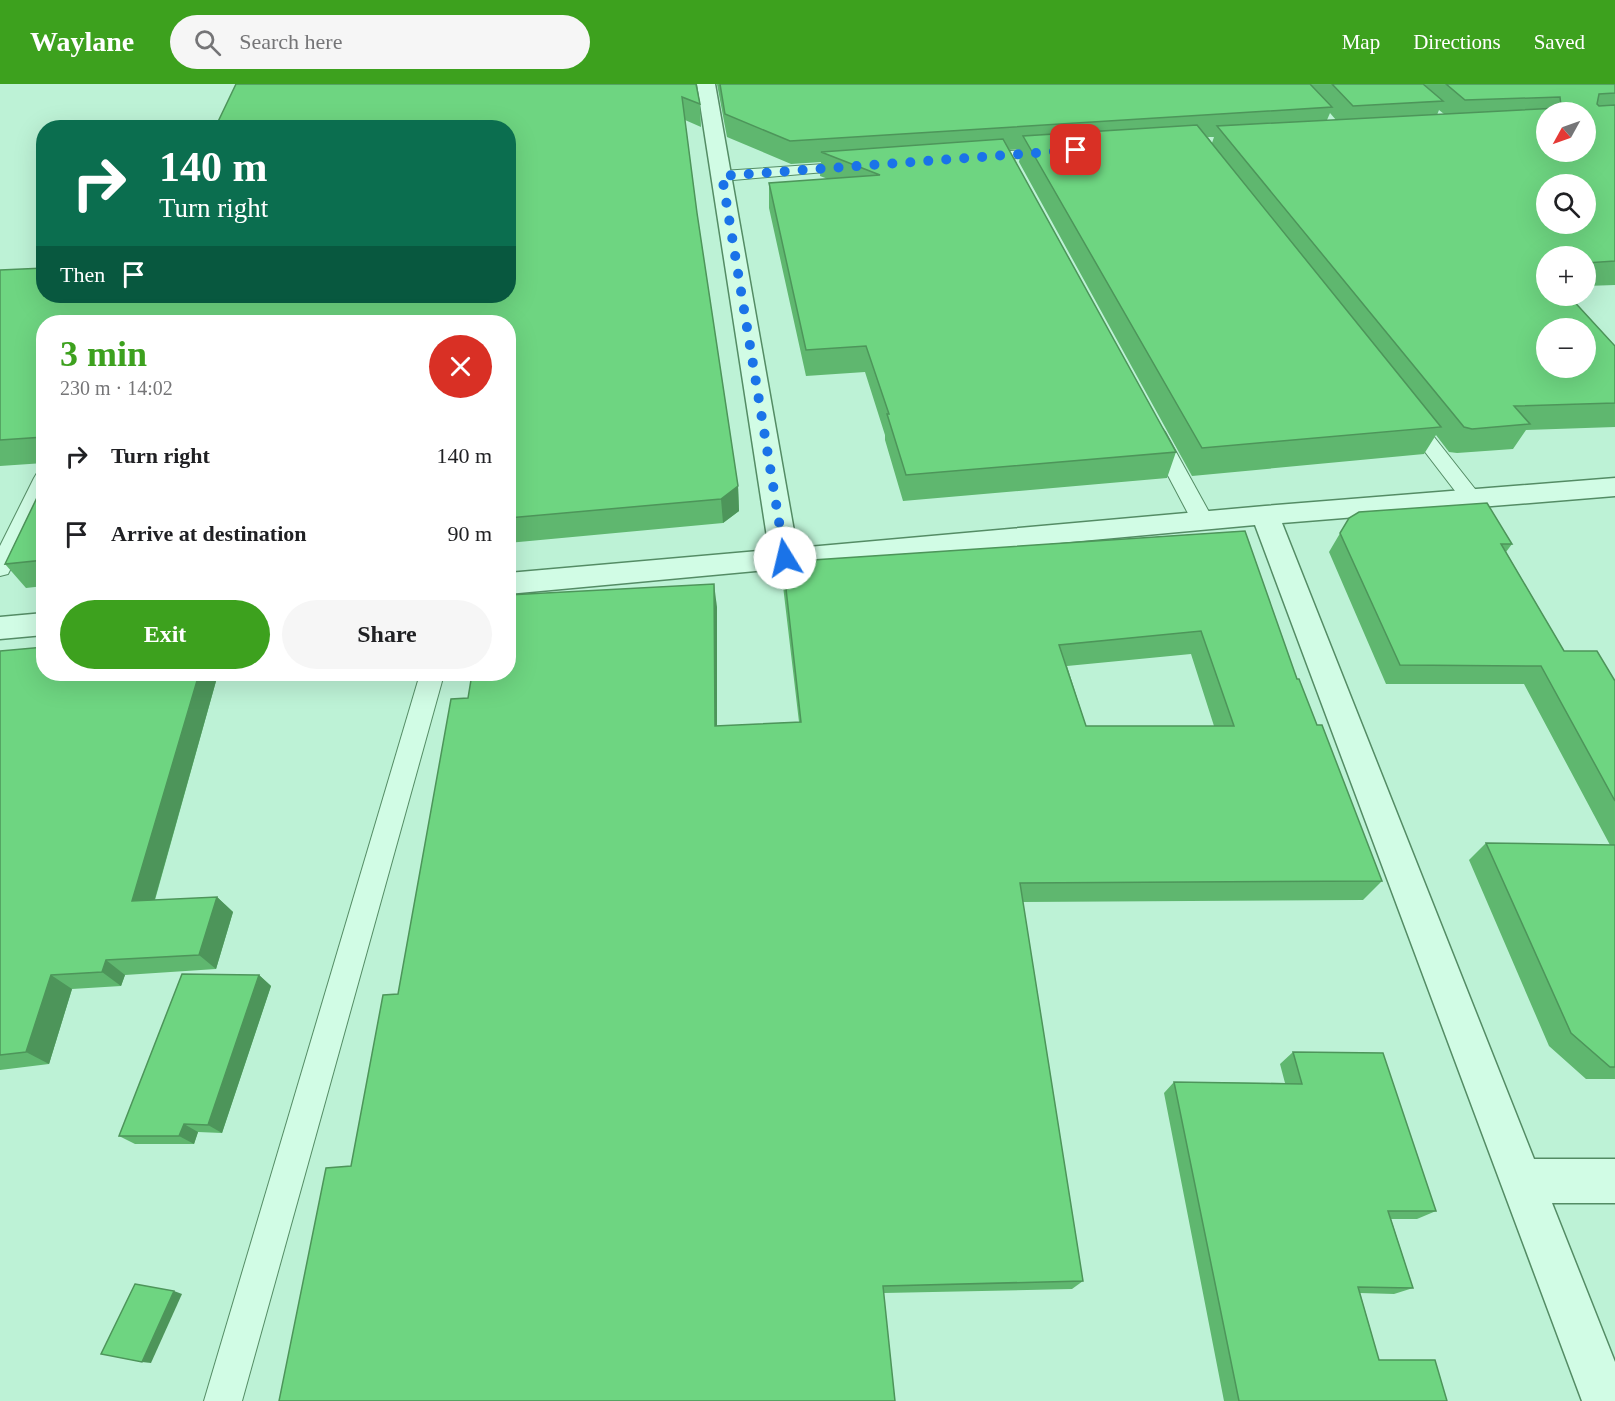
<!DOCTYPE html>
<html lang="en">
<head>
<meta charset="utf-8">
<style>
  :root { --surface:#fff; --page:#f6f6f6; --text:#202124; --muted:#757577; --accent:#3da11e }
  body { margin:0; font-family:"Times New Roman",serif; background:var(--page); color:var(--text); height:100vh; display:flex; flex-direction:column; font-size:22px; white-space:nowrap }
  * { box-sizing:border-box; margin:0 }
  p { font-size:20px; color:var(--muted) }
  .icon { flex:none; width:33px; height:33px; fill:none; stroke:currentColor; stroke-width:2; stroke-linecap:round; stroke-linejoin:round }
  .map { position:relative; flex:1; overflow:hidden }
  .panel { position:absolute; left:36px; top:231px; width:480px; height:366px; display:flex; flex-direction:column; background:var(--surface); border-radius:24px; box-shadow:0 6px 24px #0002 }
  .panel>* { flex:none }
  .top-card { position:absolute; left:36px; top:36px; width:480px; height:183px; border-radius:24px; box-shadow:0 6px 24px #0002; background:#0b6e4f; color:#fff; overflow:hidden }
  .needle { width:39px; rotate:230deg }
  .controls { position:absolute; left:1536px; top:18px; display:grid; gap:12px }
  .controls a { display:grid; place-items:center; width:60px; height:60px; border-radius:50%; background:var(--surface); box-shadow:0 6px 24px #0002; font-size:30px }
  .pin { position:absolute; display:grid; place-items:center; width:51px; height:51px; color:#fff; margin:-26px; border-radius:12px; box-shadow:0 3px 9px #0006 }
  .me { position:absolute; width:66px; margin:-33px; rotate:351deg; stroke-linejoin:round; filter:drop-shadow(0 0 4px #0008) }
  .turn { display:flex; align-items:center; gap:21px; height:126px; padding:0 24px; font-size:27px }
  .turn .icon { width:78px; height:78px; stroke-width:2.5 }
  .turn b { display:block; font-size:42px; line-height:51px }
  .then { display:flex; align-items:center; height:57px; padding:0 24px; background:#0003; gap:12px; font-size:22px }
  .round { display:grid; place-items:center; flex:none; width:63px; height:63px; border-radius:32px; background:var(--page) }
  .overview { display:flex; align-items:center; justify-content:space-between; height:102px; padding:0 24px }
  h1 { font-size:36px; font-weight:700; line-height:45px; color:var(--accent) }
  .button { display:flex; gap:12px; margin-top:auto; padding:12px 24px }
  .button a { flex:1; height:69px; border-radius:36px; background:var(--accent); color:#fff; font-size:24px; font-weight:700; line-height:69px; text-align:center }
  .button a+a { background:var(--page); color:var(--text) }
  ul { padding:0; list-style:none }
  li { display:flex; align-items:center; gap:18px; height:78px; padding:0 24px }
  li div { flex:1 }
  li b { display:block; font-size:22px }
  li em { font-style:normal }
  header { display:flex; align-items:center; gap:36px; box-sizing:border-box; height:84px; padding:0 30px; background:var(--accent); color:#fff }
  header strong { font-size:28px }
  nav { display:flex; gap:33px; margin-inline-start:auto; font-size:21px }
  .search { width:420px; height:54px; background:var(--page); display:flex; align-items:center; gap:15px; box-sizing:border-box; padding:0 21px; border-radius:33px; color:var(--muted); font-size:22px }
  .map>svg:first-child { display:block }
</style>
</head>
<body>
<header>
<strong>Waylane</strong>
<div class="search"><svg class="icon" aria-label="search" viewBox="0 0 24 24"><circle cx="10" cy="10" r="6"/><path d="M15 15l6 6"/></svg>Search here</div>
<nav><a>Map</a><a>Directions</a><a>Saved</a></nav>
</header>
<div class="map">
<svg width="1615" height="1317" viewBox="0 0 1615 1317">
  <rect width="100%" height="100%" fill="#bdf2d6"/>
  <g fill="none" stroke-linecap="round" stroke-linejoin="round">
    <defs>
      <g id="lane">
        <polygon points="1055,64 1062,68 1060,71 978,77 971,73 978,69"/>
        <polygon points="854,78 859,79 861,82 859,85 722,97 714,92 722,87"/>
        <polygon points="1409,328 1416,330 1479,410 1483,415 1479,420 1472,422 1465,420 1399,334 1402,330"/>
        <polygon points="1155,342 1162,344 1165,348 1214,437 1211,442 1203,444 1195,442 1192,437 1145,348 1148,344"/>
        <polygon points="44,387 44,417 11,484 8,490 0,492 0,462 34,394 37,389"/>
        <polygon points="420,590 444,590 242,1317 204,1317"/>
      </g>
      <g id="street">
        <polygon points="697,0 715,0 797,464 1265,422 1615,394 1615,412 1282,439 1534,1075 1615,1075 1615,1119 1552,1119 1615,1278 1615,1317 1582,1317 1255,441 508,510 508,489 769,466"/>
        <polygon points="44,529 44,551 0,555 0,533"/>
      </g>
    </defs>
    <!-- lane casing -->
    <use href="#lane" stroke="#548c65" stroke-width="2"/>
    <!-- street casing -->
    <use href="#street" stroke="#548c65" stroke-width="3"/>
    <!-- lane -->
    <use href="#lane" fill="#d1fce5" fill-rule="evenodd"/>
    <!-- street -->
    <use href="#street" fill="#d1fce5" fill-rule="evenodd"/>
  </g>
  <!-- wall -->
  <g fill="#5fb76f" fill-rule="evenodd">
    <polygon points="696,0 700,20 701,43 685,36 697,129 738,402 739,427 723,439 508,459 508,238 44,238 44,379 0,382 0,186 44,212 105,212 108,216 112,216 508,44"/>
    <path d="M717,0H1615V201L1586,202V172H1546V212L1615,262V343L1526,346L1513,365L1457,369L1449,368L1436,351L1424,370L1192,392L1019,78L1021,65L1009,66L1176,368L1167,394L903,417L885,356V351L865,288L806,292L769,124V99L828,95L820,92L821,78L791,80L727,53ZM1439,26L1444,30L1437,31ZM1330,29L1336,36H1327ZM1208,53H1214L1212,59Z"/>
    <polygon points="44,399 44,502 26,504 5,480"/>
    <polygon points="1349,434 1512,460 1506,468 1564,567 1615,597 1615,995 1586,995 1549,962 1469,776 1486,759 1610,761 1524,600 1386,600 1329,468"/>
    <path d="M1245,447L1297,595L1382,797L1363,816L1023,818L1083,1197L1072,1205L884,1209L351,1082L398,910L468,614L717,523V642L799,638L783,502V478ZM1191,570L1214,642H1086L1067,582Z"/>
    <polygon points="0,567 44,590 218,590 155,816 217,813 233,828 216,885 125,891 121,902 72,905 49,980 0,986"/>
    <polygon points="259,891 271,902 222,1049 198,1048 194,1060 135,1060 119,1052"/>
    <polygon points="1293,968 1436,1127 1417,1135 1391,1135 1413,1204 1394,1210 1360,1209 1379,1276 1447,1317 1224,1317 1164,1009 1174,998 1285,999 1280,980"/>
  </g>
  <!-- shaded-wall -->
  <g fill="#4d955a">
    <polygon points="92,212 105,212 113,225 107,237"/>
    <polygon points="738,402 739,427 723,439 721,415"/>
    <polygon points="714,500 717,523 717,664 715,642"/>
    <polygon points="199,590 218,590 150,832 132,817"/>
    <polygon points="217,813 233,828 216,885 199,871"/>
    <polygon points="106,876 125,891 121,902 102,888"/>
    <polygon points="51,891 72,905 49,980 26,968"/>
    <polygon points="259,891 271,902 222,1049 208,1041"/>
    <polygon points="184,1040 198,1048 194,1060 179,1052"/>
    <polygon points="174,1207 182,1210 151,1279 142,1278"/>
  </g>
  <!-- building -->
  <g fill="#6ed581" stroke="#4d955a" stroke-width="1.5" fill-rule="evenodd">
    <polygon points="236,0 696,0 700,20 682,13 697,129 738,402 721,415 508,434 508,238 44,238 44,353 0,356 0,186 44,184 44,212 93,212 92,212 94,216 112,216 115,212 508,212 508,44 215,44"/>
    <polygon points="720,0 1310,0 1332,23 790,57 725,30"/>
    <polygon points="1332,0 1423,0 1443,17 1353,22"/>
    <path d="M1446,0H1615V9L1599,10L1597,20L1599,22L1615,21V177L1586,179V172H1546V182H1542L1546,187V212H1569L1615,262V319L1514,322L1530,340L1472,345L1464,343L1217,42L1559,24L1561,22L1560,13L1465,16ZM1546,28H1586V68H1546ZM1546,100H1586V140H1546ZM1546,244H1586V284H1546Z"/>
    <polygon points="1197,41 1441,343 1202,364 1023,52"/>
    <polygon points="1003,55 1176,368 906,391 887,330 889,330 866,262 806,266 769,99 880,91 821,68"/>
    <polygon points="44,399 44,476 5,480"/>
    <polygon points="1487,419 1512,460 1501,460 1564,567 1597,567 1615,597 1615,717 1541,582 1400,581 1340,449 1349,434 1359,428"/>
    <path d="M1245,447L1297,595H1299L1317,641H1322L1382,797L1020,799L1083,1197L883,1202L895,1317H279L326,1084L351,1082L383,911L398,910L451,615L468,614L472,590H508V511L714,500L715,642L801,638L783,478ZM1201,547L1234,642H1086L1059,561Z"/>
    <polygon points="44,563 44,590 199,590 132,817 217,813 199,871 106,876 102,888 51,891 26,968 0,971 0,567"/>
    <polygon points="1486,759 1615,761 1615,983 1610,983 1571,949"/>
    <polygon points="182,890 259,891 208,1041 184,1040 179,1052 119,1052"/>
    <polygon points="1293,968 1383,969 1436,1127 1388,1127 1413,1204 1358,1203 1379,1276 1435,1276 1447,1317 1239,1317 1174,998 1302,1000"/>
    <polygon points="135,1200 174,1207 142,1278 101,1270"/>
  </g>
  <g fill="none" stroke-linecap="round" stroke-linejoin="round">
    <!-- route -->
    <polyline stroke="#1a73e8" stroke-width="10" stroke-dasharray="0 18" points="785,474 722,92 1076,66"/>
  </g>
</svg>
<div class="controls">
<a><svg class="needle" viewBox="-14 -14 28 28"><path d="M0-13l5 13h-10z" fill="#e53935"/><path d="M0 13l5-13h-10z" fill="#757577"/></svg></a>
<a><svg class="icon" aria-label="search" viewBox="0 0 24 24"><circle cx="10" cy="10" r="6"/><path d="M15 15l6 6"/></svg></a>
<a>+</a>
<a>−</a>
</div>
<div class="pin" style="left:1076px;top:66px;background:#d93025"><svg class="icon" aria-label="arrive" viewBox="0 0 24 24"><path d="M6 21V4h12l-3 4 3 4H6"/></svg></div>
<svg class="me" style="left:785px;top:474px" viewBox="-20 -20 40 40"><circle r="19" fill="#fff"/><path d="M0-13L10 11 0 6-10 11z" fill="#1a73e8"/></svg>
<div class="top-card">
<div class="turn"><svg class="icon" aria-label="right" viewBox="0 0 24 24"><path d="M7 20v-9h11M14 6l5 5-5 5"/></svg><div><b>140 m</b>Turn right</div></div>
<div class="then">Then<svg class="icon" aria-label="arrive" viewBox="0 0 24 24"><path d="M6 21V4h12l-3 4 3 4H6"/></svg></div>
</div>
<section class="panel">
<div class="overview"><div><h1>3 min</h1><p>230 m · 14:02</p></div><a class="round" style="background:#d93025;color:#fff"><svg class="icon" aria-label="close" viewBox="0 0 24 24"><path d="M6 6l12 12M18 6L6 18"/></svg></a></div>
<ul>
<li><svg class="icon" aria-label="right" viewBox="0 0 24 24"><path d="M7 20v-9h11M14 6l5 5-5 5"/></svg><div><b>Turn right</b></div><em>140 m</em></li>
<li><svg class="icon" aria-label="arrive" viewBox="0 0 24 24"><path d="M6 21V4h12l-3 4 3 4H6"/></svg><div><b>Arrive at destination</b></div><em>90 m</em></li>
</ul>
<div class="button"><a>Exit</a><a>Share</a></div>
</section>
</div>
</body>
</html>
